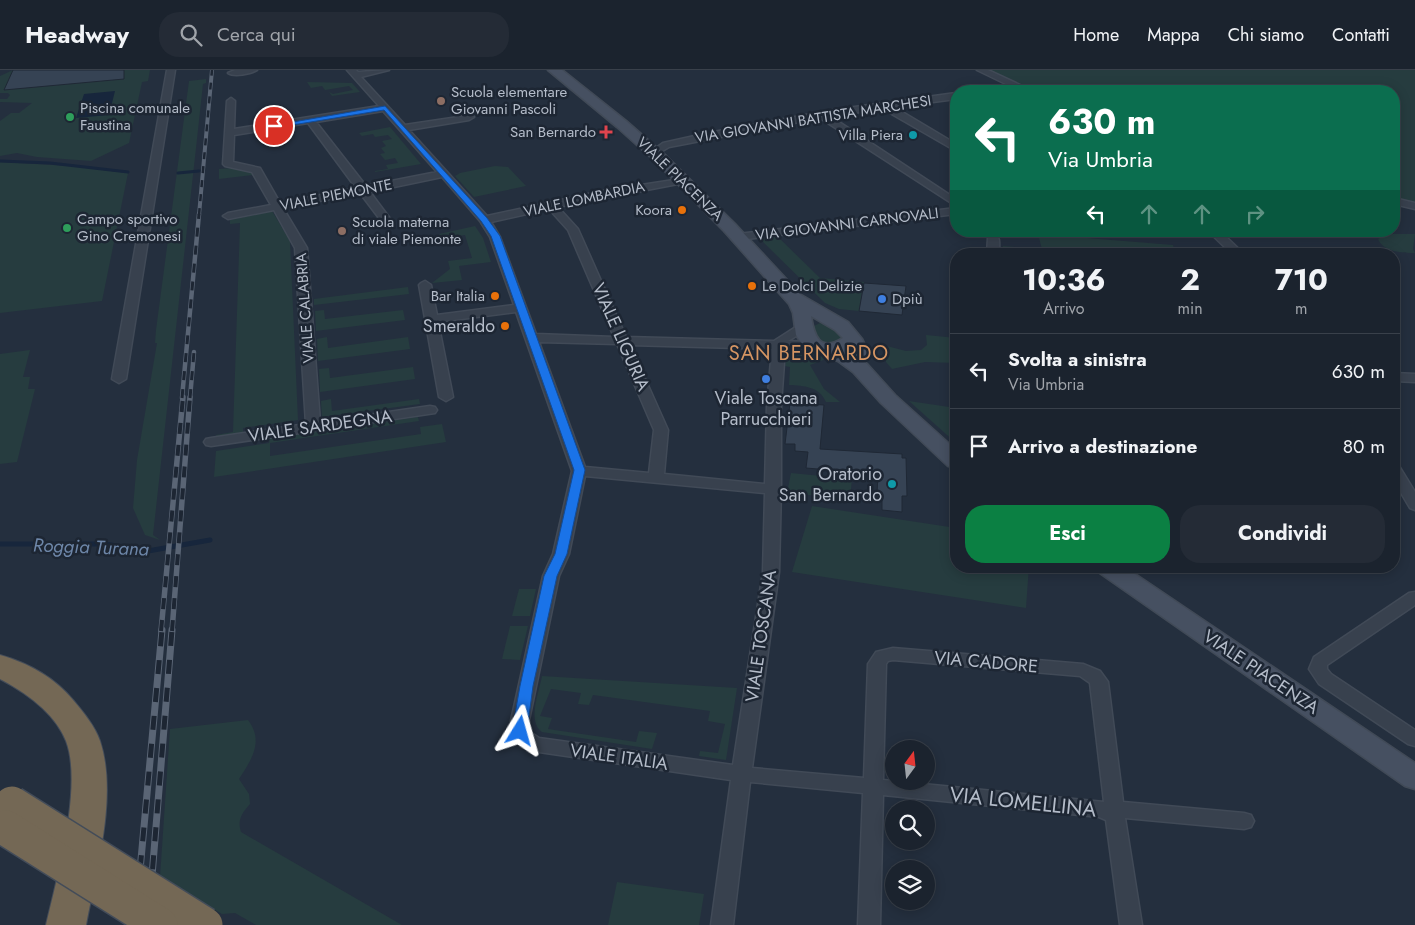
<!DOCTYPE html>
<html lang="it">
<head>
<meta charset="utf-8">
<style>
  :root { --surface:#1b232e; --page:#242b36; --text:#f1f3f6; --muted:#a0a4aa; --line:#39404a; --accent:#0b8043 }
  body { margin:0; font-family:Jost,sans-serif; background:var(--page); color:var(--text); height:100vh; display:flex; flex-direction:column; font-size:19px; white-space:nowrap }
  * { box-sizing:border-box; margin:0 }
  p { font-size:16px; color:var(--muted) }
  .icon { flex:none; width:28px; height:28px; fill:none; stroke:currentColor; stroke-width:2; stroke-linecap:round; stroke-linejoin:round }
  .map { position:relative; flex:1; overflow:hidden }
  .drawer { position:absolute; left:950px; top:178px; width:450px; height:325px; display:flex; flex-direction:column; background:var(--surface); border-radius:20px; box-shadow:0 2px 12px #0003,0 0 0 1px var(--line) }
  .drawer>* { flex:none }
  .top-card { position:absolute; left:950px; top:15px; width:450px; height:152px; border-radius:20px; box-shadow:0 2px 12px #0003,0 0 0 1px var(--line); background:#0b6e4f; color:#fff; overflow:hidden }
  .needle { width:32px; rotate:15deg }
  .fabs { position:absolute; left:885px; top:670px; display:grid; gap:10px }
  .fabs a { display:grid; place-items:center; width:50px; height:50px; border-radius:50%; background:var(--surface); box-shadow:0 2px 12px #0003,0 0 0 1px var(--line); font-size:25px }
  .pin { position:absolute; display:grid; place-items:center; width:42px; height:42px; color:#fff; margin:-21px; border:2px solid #fff; border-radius:50%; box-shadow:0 1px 5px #0007 }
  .me { position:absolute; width:55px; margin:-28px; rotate:8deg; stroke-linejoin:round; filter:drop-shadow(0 0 4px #0008) }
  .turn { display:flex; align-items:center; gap:18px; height:105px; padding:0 15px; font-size:22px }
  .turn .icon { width:65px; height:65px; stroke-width:2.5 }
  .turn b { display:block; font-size:35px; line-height:42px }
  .lanes { display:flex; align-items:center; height:48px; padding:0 15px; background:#0003; justify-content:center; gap:25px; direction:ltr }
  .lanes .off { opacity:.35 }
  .eta { display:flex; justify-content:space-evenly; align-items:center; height:85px; text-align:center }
  .eta b { font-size:30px; font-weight:700; line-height:35px }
  .cta { display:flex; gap:10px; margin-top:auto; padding:10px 15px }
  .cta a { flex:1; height:58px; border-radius:20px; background:var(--accent); color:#fff; font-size:20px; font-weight:700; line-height:58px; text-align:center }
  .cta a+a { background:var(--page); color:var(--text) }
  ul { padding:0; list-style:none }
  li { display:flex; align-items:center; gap:15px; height:75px; padding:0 15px; border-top:1px solid var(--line) }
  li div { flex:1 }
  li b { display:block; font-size:19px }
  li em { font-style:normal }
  header { display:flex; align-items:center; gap:30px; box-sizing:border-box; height:70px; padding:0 25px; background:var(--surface); border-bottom:1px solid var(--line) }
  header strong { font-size:24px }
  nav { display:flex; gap:28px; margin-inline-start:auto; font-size:18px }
  .search { width:350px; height:45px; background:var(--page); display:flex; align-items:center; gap:12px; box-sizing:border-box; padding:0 18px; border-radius:20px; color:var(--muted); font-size:19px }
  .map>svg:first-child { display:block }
</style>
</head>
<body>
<header>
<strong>Headway</strong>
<div class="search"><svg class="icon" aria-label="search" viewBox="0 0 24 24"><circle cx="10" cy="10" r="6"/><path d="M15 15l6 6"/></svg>Cerca qui</div>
<nav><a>Home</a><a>Mappa</a><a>Chi siamo</a><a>Contatti</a></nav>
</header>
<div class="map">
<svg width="1415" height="855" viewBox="0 0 1415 855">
  <rect width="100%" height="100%" fill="#242f3e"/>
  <!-- green -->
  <g fill="#263c3f">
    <polygon points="13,0 150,0 148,11 142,12 129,73 91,91 37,87 17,83 0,86 0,51 11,43 19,43 32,33 0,32 0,29 7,29 10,25 8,23 0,23 0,6"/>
    <polygon points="987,0 1415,0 1415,134 1394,129 1394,21 1037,21"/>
    <polygon points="206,9 206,13 203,14 197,69 153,465 160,470 145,465 133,438 137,390 157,273 155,273 156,260 189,11"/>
    <polygon points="307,12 352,13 360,22 332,26 329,22 333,24 353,20 349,16 325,20 322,16 311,18"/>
    <polygon points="390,57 421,94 375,102 375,101 388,99 386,95 398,93 395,88 385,90 380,84 385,83 381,78 386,76 382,71 392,69 388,65 375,67 373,64 362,66 359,63"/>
    <polygon points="0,92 71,96 128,103 102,231 0,243"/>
    <polygon points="495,96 508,97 526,116 474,127 455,106 460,103"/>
    <polygon points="232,98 251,102 253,105 219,109 219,99"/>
    <polygon points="272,141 290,171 298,350 243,358 243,363 216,367 216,365 233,362 240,153 230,154 230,150"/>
    <polygon points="475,156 483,168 491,192 459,196 462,210 432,213 450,199 448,191 472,188 465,165 440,168 439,164"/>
    <polygon points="1038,164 1173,175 1175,184 1003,184 1003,176 1042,179"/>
    <path d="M1386,164H1415L1413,179L1415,183C1403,183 1383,182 1378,169Z"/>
    <polygon points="777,166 820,208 864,212 859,241 839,239 825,233 759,168"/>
    <polygon points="408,217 409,224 314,235 314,229"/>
    <polygon points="324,240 325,249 403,240 405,250 316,261 315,241"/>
    <path d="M820,253L837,257L844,271C824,275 821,276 810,258Z"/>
    <polygon points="926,265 956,268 956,293 925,292 892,299 886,292 883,275 906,281 921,280 927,275"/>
    <polygon points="327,267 328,278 408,267 410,279 318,291 317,269"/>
    <polygon points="30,280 23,307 30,307 28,319 35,319 17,392 0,394 0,284"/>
    <path d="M802,280L816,282L826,289L810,295L824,319L840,332H826C819,316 804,316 789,315L790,297L785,296L787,285L792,281Z"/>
    <polygon points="413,297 415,309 320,322 319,299 329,298 330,308"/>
    <polygon points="331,329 332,341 419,329 420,334 322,347 321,331"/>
    <polygon points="909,331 956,338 956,373"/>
    <polygon points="418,347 419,351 270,373 270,386 421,364 420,357 442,354 446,372 214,407 216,381 269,373 270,368"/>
    <polygon points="791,403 852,409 850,429 787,423"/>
    <polygon points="812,436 956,458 956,496 1029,496 1026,538 792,502"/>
    <polygon points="519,519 536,519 530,546 512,546"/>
    <polygon points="510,556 528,556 520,590 502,589"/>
    <path d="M542,606L737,618L726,690L699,686L700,681L718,683L725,654L708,651L710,641L593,625L589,635L578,634L581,623L551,619L540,646L552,648L548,659L636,672L639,661L657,663L652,679L542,662C527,651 539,623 542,606Z"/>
    <path d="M248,650C264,671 252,689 239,709L249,724L250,734C242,743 237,750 241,762L402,855H256L235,843L222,844L160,807L170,659Z"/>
    <polygon points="617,812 704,824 699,855 608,855"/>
  </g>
  <!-- water -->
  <polygon fill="#17263c" points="115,21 109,45 76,48 84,24"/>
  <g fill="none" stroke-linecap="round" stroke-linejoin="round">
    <!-- stream-far1 -->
    <g stroke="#17263c" stroke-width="3">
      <polyline points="0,91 50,93 128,102"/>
      <polyline points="178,103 199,101"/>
    </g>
    <!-- stream -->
    <polyline stroke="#17263c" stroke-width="5" points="0,474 105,474 148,481 210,470"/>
  </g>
  <!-- building -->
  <g fill="#364354" stroke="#1f2835">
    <polygon points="13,0 124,0 124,9 4,20"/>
    <polygon points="864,213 906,216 902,245 859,241"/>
    <polygon points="790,333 824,335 820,379 902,384 902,388 906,388 907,426 902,426 902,442 882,440 882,424 877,424 878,404 806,398 808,382 795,381 795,374 785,374"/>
  </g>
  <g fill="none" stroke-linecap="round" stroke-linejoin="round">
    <defs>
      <g id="street">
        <polygon points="167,0 175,0 126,309 119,313 112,309"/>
        <path d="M235,0H257C251,4 234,7 228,3Z"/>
        <path d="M347,0H356L358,2L389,0L361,7L405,55L472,45L474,47L469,50L409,60L487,146L602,121L687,108L688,110L683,113L558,137L578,159L626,267L774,271L802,253L808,257L806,260L788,271L818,272L824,276L818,280L785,279L781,335V419L779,502L752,698L864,708L868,594L876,582L893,578L1083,594L1100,601L1108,612L1123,732L1244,743L1251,745L1254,751L1251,757L1244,759L1125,748L1142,855H1120L1106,750L1099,747L883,725L880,855H858L863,723L750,712L733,855H711L731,710L539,682C524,677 512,672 510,655L543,506L553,484L572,401L516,242L438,252L453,327L446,331L439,327L419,215L421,213L425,211L431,215L437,245L514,235L490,167L480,151L442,107L370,122L391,150L386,153L382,152L360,123L283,138L307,178L320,352L430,336L435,337L437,340L435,343L211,376L206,375L204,372L206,369L211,368L306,354L295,178L274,140L228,149L223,146L228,143L271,135L252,102L225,96L223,94L227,31L231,28L235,31L234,59L379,36ZM383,41L437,102L366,116L316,52ZM308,53L356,118L280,133L260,98L233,92L234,65ZM549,139L568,160L614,267L536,264L500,167L491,152ZM539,272L617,274L654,360L649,403L585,397ZM630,275L772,279L767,335L765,414L664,404L668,360ZM585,406L765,423L763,502L733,695L539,668L530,662L528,655L559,506L569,484ZM893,590L1080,606L1090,613L1104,732L883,710L886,594L888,591Z"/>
        <polygon points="977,0 988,0 1033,21 986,21 990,18 1010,16"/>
        <polygon points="956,23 956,29 894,37 956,74 956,81 883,39 830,46 956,129 956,136 820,48 669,77 654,86 649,83 663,73 708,63 833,40"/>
        <polygon points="1394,128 1415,133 1415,139 1394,134"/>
        <polygon points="956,138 956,144 738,170 733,167 738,164"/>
        <path d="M983,161H994C1001,168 999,175 999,184H987L988,168Z"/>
        <polygon points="1208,161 1220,161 1244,184 1232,184"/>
        <polygon points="1394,303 1415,304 1415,312 1394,311"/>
        <polygon points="1394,395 1399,396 1415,422 1415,440 1410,438 1394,411"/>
        <polygon points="1415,522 1415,535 1327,595 1327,599 1331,604 1415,660 1415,676 1408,674 1319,614 1309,599 1314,587 1409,523"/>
      </g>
      <g id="secondary">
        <path d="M548,0H562L626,51L666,86L735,154L801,225L848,252L862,269L868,282L865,286L858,288L867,294L895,325L956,380V397L948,396L881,333L853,302L838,291L804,277L796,265L793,243L789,234L724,161L656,92L617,57ZM811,246L835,260L843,268C819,283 814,265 811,246Z"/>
        <polygon points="1094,496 1123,496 1415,693 1415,719 1405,716 1097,501"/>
      </g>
      <path id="highway" d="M0,585C28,593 54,607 73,630C83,642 95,656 100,671C118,725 96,801 86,855H46C57,808 83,715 66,671C55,643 25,622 0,609Z"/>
    </defs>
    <!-- street casing -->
    <use href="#street" stroke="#414a57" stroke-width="3"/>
    <!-- secondary casing -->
    <use href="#secondary" stroke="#414a57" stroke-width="3"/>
    <!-- highway casing -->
    <use href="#highway" stroke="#434c59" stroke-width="2"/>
    <!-- street -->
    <use href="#street" fill="#38414e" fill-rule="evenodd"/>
    <!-- secondary -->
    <use href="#secondary" fill="#465061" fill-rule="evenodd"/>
    <!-- highway -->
    <use href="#highway" fill="#746855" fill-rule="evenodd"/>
    <defs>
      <polyline id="rail-far3" points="199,145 212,0"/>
      <g id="rail-far2">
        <polyline points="182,328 199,144"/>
        <polyline points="190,328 194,282"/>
      </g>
      <g id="rail-far1">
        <polyline points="161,561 183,327"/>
        <polyline points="172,561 190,327"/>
      </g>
      <g id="rail">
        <polyline points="135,855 162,560"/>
        <polyline points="148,855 172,560"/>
      </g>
    </defs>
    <!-- rail-far3 casing -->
    <use href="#rail-far3" stroke="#5a6575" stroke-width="4"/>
    <!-- rail-far2 casing -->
    <use href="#rail-far2" stroke="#5a6575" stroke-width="4.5"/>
    <!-- rail-far1 casing -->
    <use href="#rail-far1" stroke="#5a6575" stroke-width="5.5"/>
    <!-- rail casing -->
    <use href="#rail" stroke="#5a6575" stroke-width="7"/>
    <!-- rail-far3 -->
    <use href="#rail-far3" stroke="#1d2633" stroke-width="2.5" stroke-dasharray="7" stroke-linecap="butt"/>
    <!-- rail-far2 -->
    <use href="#rail-far2" stroke="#1d2633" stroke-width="3" stroke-dasharray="9" stroke-linecap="butt"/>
    <!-- rail-far1 -->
    <use href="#rail-far1" stroke="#1d2633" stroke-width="4" stroke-dasharray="11" stroke-linecap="butt"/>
    <!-- rail -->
    <use href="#rail" stroke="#1d2633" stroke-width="5" stroke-dasharray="14" stroke-linecap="butt"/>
    <defs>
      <g id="highway-bridge">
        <polyline points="12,734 205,855"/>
        <polyline points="6,758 160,855"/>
      </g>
    </defs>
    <!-- highway-bridge casing -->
    <use href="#highway-bridge" stroke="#434c59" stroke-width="38" stroke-linecap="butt"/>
    <!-- highway-bridge -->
    <use href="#highway-bridge" stroke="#746855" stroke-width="35"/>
  </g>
  <!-- route -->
  <polygon fill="#1a73e8" stroke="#114b97" points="385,36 487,148 500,166 585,400 567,484 557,506 533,616 527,661 524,665 520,667 515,665 512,661 520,616 544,506 555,484 574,400 491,166 481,151 384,40 274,58 270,56"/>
  <!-- markers -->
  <g fill="#8d6e63" stroke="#1d2633" stroke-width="2">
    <circle cx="441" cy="31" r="5"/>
    <circle cx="342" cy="161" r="5"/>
  </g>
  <g fill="#2e9e5b" stroke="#1d2633" stroke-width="2">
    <circle cx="70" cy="47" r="5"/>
    <circle cx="67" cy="158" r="5"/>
  </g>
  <path fill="#e0444e" stroke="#1d2633" stroke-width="2" d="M603.5 54.5h5v5h5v5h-5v5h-5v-5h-5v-5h5z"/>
  <g fill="#0f9aa8" stroke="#1d2633" stroke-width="2">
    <circle cx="913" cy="65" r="5"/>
    <circle cx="892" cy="414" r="5"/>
  </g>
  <g fill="#e8710a" stroke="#1d2633" stroke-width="2">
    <circle cx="682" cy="140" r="5"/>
    <circle cx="752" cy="216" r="5"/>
    <circle cx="495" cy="226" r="5"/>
    <circle cx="505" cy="256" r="5"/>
  </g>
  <g fill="#3f7fe0" stroke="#1d2633" stroke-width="2">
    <circle cx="882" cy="229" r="5"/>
    <circle cx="766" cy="309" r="5"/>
  </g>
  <g text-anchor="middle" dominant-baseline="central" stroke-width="5" stroke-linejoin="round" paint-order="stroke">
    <!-- far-poi labels -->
    <g font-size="15" fill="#b4bcc9" stroke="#1d2633" text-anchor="start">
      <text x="451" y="22">Scuola elementare<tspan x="451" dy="17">Giovanni Pascoli</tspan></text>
      <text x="80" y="38">Piscina comunale<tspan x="80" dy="17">Faustina</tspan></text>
      <text x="596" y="62" text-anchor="end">San Bernardo</text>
      <text x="903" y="65" text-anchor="end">Villa Piera</text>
      <text x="672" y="140" text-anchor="end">Koora</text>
      <text x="77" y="149">Campo sportivo<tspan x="77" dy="17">Gino Cremonesi</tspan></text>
      <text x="352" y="152">Scuola materna<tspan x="352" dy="17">di viale Piemonte</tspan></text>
      <text x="762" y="216">Le Dolci Delizie</text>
      <text x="485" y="226" text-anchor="end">Bar Italia</text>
      <text x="892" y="229">Dpiù</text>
    </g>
    <!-- far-street labels -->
    <g font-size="15" fill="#b4bcc9" stroke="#1d2633">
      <text transform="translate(813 49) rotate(-9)">VIA GIOVANNI BATTISTA MARCHESI</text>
      <text transform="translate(680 109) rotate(44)">VIALE PIACENZA</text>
      <text transform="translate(336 125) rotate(-11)">VIALE PIEMONTE</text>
      <text transform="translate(584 129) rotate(-12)">VIALE LOMBARDIA</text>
      <text transform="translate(847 154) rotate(-7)">VIA GIOVANNI CARNOVALI</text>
      <text transform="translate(305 238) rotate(-94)">VIALE CALABRIA</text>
    </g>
    <!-- poi labels -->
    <g font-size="18" fill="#b4bcc9" stroke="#1d2633" text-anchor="end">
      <text x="495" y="256">Smeraldo</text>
      <text x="766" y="328" text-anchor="middle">Viale Toscana<tspan x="766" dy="21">Parrucchieri</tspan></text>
      <text x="882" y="404">Oratorio<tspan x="882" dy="21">San Bernardo</tspan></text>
    </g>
    <!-- street labels -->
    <g font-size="18" fill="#b4bcc9" stroke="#1d2633">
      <text transform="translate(621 267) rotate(66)">VIALE LIGURIA</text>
      <text transform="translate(320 356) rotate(-8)">VIALE SARDEGNA</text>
      <text transform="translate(761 566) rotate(-82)">VIALE TOSCANA</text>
      <text transform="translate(986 592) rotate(5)">VIA CADORE</text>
      <text transform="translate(1261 602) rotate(34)">VIALE PIACENZA</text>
      <text transform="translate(619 687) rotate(8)">VIALE ITALIA</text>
    </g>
    <!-- water labels -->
    <g font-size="19" font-style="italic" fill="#6d86a8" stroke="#1d2633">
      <text transform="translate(91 477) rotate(2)">Roggia Turana</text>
    </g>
    <!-- quarter labels -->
    <g font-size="20" letter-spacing="1" fill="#d59563" stroke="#1d2633">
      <text x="809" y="283">SAN BERNARDO</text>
    </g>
    <!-- near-street labels -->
    <g font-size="21" fill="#b4bcc9" stroke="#1d2633">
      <text transform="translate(1023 732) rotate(6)">VIA LOMELLINA</text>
    </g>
  </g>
</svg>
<div class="fabs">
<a><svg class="needle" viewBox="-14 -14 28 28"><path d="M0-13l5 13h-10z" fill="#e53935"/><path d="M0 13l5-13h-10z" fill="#a0a4aa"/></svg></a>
<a><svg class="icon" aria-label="search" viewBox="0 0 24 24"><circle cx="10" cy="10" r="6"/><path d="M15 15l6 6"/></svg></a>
<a><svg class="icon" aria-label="layers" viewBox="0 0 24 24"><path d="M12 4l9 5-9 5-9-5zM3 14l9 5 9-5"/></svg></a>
</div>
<div class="pin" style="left:274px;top:56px;background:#d93025"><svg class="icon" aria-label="arrive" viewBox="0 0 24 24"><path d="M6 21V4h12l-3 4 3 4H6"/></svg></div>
<svg class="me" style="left:520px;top:661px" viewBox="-20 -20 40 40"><path d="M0-17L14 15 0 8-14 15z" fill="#1a73e8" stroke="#fff" stroke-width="4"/></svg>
<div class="top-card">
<div class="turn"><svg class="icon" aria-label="left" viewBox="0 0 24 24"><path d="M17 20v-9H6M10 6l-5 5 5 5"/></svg><div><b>630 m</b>Via Umbria</div></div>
<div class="lanes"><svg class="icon" aria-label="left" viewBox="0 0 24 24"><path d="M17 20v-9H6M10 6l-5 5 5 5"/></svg><svg class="icon off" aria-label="ahead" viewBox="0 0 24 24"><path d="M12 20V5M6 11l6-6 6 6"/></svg><svg class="icon off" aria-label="ahead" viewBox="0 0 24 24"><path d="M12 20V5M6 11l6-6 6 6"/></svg><svg class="icon off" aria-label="right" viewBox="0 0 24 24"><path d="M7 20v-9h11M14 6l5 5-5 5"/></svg></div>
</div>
<section class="drawer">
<div class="eta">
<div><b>10:36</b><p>Arrivo</p></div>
<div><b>2</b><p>min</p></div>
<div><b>710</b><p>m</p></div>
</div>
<ul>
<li><svg class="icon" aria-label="left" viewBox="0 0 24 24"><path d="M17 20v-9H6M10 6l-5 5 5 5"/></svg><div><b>Svolta a sinistra</b><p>Via Umbria</p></div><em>630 m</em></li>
<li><svg class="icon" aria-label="arrive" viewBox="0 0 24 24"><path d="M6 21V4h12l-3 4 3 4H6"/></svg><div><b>Arrivo a destinazione</b></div><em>80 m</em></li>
</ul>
<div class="cta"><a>Esci</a><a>Condividi</a></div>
</section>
</div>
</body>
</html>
